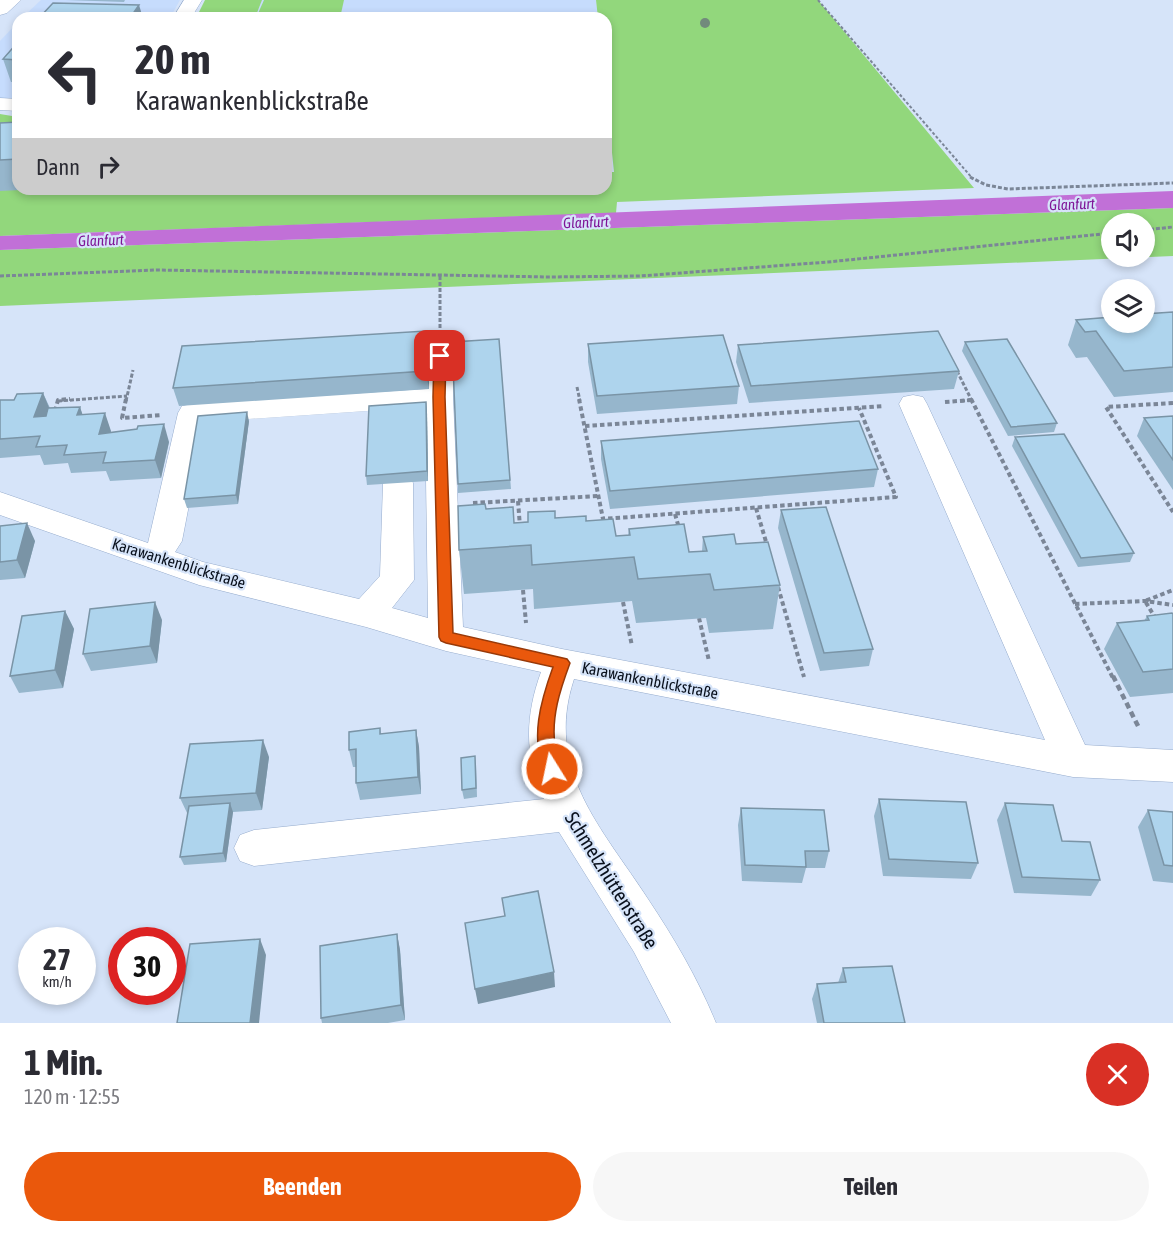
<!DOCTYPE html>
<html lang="de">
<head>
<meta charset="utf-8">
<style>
  :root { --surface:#fff; --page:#f7f7f7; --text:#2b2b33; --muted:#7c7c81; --accent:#ea580c }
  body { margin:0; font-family:"Asap Condensed",sans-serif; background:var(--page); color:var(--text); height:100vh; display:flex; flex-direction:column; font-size:22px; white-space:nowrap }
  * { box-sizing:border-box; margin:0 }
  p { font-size:20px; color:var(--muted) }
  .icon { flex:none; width:33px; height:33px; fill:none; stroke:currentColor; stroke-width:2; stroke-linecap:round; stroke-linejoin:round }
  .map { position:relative; height:1023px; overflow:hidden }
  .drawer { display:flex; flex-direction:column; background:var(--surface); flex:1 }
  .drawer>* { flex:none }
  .hud { position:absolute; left:12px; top:12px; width:600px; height:183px; border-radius:18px; box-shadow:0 3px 9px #0003; background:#fff; color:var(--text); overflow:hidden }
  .fabs { position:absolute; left:1101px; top:213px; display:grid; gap:12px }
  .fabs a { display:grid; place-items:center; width:54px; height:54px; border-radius:50%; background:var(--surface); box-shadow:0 3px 9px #0003; font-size:30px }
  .speed { position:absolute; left:18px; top:927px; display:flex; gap:12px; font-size:30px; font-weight:700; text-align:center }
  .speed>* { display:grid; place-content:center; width:78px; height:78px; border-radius:50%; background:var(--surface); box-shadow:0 3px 9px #0003; line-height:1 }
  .speed small { font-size:15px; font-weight:400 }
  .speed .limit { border:9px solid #d22; background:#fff; color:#111 }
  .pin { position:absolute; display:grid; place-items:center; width:51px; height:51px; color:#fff; margin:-26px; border-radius:12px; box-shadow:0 3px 9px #0006 }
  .me { position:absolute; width:66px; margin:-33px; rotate:350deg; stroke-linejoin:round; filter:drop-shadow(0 0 4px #0008) }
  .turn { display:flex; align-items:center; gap:21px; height:126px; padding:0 24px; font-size:27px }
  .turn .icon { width:78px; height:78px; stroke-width:2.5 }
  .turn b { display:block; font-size:42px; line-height:51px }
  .then { display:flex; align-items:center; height:57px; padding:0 24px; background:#0003; gap:12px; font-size:22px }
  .round { display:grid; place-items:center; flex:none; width:63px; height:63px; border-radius:32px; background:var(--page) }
  .summary { display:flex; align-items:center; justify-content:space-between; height:102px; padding:0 24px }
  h1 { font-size:36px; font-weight:700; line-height:45px }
  .primary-button { display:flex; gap:12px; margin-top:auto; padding:12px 24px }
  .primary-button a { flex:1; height:69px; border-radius:36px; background:var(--accent); color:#fff; font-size:24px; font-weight:700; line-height:69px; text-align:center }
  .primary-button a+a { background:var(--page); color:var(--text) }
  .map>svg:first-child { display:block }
</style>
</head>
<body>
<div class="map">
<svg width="1173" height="1023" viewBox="0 0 1173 1023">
  <rect width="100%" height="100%" fill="#d6e4f9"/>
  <!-- built -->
  <g fill="#c6dcfd">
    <polygon points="41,0 180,0 170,18 22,18"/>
    <polygon points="262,0 596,0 598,18 255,18"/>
    <polygon points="18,22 18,100 0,101 0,41"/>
  </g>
  <!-- green -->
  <g fill="#92d77c" fill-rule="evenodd">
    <polygon points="205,0 262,0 255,18 196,18"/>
    <polygon points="264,0 344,0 340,18 256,18"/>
    <polygon points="596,0 818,0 974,188 617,202 616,213 0,236 0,114 18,117 18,189 606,189 606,172 614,172 606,95 606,18 598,18"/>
    <path d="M1173,208V256L0,306V250ZM1112,224H1144V256H1112Z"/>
  </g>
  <!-- water -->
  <polygon fill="#c170d7" points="1173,191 1173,208 0,250 0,236"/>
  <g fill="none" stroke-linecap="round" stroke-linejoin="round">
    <defs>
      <g id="minor">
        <polygon points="184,0 202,0 191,18 173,18"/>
        <polygon points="0,98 18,99 18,111 0,110"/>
        <path d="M440,348L450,350L454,356L453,397L463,627L562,649L1045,740L899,404L903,397L913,395L923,397L927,404L1085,745L1173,750V782L1073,777L574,679C544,770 602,828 648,899C674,938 698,979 716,1023H671L634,952L559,832L254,866L240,861L234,848L240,835L254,830L544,799C524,756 525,716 541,672L446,651L366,627L199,585L0,515V492L148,543L178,413L182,406L192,404L425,389L426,356L430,350ZM425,407L428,618L392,608L414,580L413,483L409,475L398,472L387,475L383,483L380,576L359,599L203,562L175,552L182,541L205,422Z"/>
      </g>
      <polygon id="major" points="0,0 21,0 7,13 0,15"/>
    </defs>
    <!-- minor casing -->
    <use href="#minor" stroke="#96accd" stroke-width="1"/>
    <!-- major casing -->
    <use href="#major" stroke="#96accd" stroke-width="1"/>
    <!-- path-far3 -->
    <polyline stroke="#7b8697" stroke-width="2" stroke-dasharray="3 2" stroke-linecap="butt" points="818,0 973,179"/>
    <!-- path-far2 -->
    <g stroke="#7b8697" stroke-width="3" stroke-dasharray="4 2" stroke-linecap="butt">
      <polyline points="970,177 986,185 1008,189 1173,183"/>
      <polyline points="1144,230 1173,227"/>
      <polyline points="0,276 157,270 549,277 640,276 828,262 1112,233"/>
      <polyline points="440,276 440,331"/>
      <polyline points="957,371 972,401"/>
      <polyline points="577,387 580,401"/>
      <polyline points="58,401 127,396"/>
      <polyline points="126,401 133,370"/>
      <polyline points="961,401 972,400"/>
    </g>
    <!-- path-far1 -->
    <g stroke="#7b8697" stroke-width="4" stroke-dasharray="4.5 3" stroke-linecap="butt">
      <polyline points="126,399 122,418 162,415"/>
      <polyline points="579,399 603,519 896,497 859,408"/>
      <polyline points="971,399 1113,678"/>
      <polyline points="945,402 972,400"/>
      <polyline points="1173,403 1106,407 1173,512"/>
      <polyline points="55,411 58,400 70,399"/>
      <polyline points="585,426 884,406"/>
      <polyline points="518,501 520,527"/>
      <polyline points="473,503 598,496"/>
      <polyline points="756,508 767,545"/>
      <polyline points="675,514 679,528"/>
      <polyline points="778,587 804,677"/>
      <polyline points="523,590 526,623"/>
      <polyline points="623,602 632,646"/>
      <polyline points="1075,604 1145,601 1173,605"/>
      <polyline points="699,618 709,661"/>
      <polyline points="1156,619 1145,601 1173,590"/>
    </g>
    <!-- path -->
    <polyline stroke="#7b8697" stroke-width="4.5" stroke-dasharray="6 4" stroke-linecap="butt" points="1113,676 1139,728"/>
    <!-- minor -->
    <use href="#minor" fill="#fff" fill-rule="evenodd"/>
    <!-- major -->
    <use href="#major" fill="#fff" fill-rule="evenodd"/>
  </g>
  <!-- trees -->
  <circle fill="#728a7c" cx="705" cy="23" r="5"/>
  <!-- wall -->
  <g fill="#96b6cc">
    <polygon points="66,0 125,0 124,2"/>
    <polygon points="18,42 18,82 11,82 3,59"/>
    <polygon points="18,122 18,189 42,189 0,191 0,123"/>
    <polygon points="1173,312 1173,392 1114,397 1087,357 1076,358 1068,345 1076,320"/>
    <polygon points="426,331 428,348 429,389 179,406 173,388"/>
    <polygon points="499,339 511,489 458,493 458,484"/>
    <polygon points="965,342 1057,423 1054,432 1008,436 962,351"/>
    <polygon points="588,344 739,386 737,404 597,414 588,362"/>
    <polygon points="738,345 959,371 954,389 749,403 736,362"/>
    <polygon points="43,393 50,408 80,407 82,414 111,431 111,432 169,442 161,478 110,481 106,471 71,473 68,463 44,465 40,455 0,458 0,400 14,400"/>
    <polygon points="426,402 427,411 428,481 367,485 366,476"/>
    <polygon points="1173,416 1173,490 1137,436 1144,418"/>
    <polygon points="249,421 238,504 187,508 184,499"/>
    <polygon points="1015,437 1134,553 1130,562 1078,567 1012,446"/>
    <polygon points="601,441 878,469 874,487 610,509 601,459"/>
    <polygon points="486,509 514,523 555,518 586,521 616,536 628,535 629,529 689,552 702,551 703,537 736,544 780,585 773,629 709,633 706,618 636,623 632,601 534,609 533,589 464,594 459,550"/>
    <polygon points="781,510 873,649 869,666 820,671 778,528"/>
    <polygon points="0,526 35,541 25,578 0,580"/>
    <polygon points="65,611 74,629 63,688 19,693 10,676"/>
    <polygon points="1173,614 1173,693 1130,697 1104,649 1117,623 1144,621 1147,616"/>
    <polygon points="162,620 157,663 91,671 83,654"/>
    <polygon points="380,728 381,734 416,730 419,747 421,794 360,800 356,783 356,767 353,767 349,750"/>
    <polygon points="269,757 262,810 233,812 226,862 184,865 180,857 188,815 180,798"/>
    <polygon points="476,765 477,797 464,799 462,790"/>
    <polygon points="879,799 978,863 971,879 883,876 874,816"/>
    <polygon points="1005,803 1100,880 1091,896 1014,893 997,820"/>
    <polygon points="741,808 829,851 825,868 806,868 802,883 742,881 738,825"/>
    <polygon points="1148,810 1173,812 1173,883 1153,881 1138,827"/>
    <polygon points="397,934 400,950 405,1020 388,1023 322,1023 321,1018"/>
    <polygon points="843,968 905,1023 817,1023 812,999 817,984 838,983"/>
  </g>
  <!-- shaded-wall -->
  <g fill="#7a94a6">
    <polygon points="139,5 143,18 130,18"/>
    <polygon points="426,331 428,348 429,389 426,371"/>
    <polygon points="43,393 50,410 42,434 34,417"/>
    <polygon points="426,402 427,411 428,481 427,471"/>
    <polygon points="80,407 86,425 77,415"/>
    <polygon points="247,412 249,421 238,504 236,495"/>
    <polygon points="105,413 111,431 105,451 99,434"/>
    <polygon points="164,424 169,442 161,478 155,460"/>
    <polygon points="27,523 35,541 25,578 17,560"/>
    <polygon points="155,602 162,620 157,663 150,646"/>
    <polygon points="65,611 74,629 63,688 55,670"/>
    <polygon points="416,730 419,747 421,794 418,777"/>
    <polygon points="263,740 269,757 262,810 256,793"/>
    <polygon points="230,803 233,812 226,862 223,853"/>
    <polygon points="397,934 400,950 405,1020 401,1005"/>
    <polygon points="260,939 266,955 259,1023 250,1023"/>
    <polygon points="554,972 555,987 478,1004 475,989"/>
  </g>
  <!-- building -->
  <g fill="#aed4ed" stroke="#7a94a6" stroke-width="1.5">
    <polygon points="53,3 139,5 130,18 39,18"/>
    <polygon points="18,42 18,60 3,59"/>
    <polygon points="18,122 18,159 0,160 0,123"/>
    <polygon points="1173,312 1173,367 1124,371 1096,331 1085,332 1076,320 1112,317 1112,322 1144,322 1144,314"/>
    <polygon points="426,331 426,371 173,388 182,346"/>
    <polygon points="938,331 959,371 751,386 738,345"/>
    <polygon points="723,335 739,386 597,396 588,344"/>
    <polygon points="499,339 510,480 458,484 452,342"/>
    <polygon points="1007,339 1057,423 1011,427 965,342"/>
    <polygon points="43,393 34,417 46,416 48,408 80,407 77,415 105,413 99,434 137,429 138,426 164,424 155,460 103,463 106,452 64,455 67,445 36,447 40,436 0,439 0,400 14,400 17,394"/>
    <polygon points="426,402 427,471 366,476 369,406"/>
    <polygon points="247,412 236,495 184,499 198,416"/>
    <polygon points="1173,416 1173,460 1144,418"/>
    <polygon points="859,421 878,469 610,491 601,441"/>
    <polygon points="1064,434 1134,553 1081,558 1015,437"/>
    <polygon points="485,504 486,509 513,507 514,523 528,522 528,512 555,511 555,518 586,516 586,521 613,519 616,536 630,535 629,529 684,524 689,552 707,551 703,537 734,534 736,544 768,542 780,585 714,590 710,574 638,579 634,557 532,565 531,545 459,550 458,506"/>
    <polygon points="826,507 873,649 824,653 781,510"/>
    <polygon points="27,523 17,560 0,562 0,526"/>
    <polygon points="155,602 150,646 83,654 90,609"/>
    <polygon points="65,611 55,670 10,676 22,616"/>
    <polygon points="1172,613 1173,614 1173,669 1143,672 1117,623 1149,620 1147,616"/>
    <polygon points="380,728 380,734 416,730 418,777 356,783 356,749 349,750 349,732"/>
    <polygon points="263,740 256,793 180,798 190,744"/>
    <polygon points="475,756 476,788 462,790 461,758"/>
    <polygon points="879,799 966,802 978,863 889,859"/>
    <polygon points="230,803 223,853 180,857 189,806"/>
    <polygon points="1005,803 1053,805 1062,841 1090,842 1100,880 1022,877"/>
    <polygon points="741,808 824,810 829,851 805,851 806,867 745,865"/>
    <polygon points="1148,810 1173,812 1173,866 1164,865"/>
    <polygon points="538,891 554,972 475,989 465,923 505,916 502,898"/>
    <polygon points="397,934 401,1005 321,1018 320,946"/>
    <polygon points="260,939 250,1023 177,1023 190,944"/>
    <polygon points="892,966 905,1023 824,1023 817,984 846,982 843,968"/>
  </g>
  <!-- route -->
  <path fill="#ea580c" stroke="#983908" stroke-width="1.5" d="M440,352L446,356L445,397L453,633L567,659L570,663C560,690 551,717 555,746C556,756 562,765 557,774L552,776L546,774C529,740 541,700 553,667L446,643L441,641L439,637L433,397L434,356Z"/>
  <g text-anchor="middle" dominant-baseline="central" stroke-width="4.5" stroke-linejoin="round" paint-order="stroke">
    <!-- far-water labels -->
    <g font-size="15" font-style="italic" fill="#7f1698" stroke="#d6e4f9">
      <text transform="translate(1072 204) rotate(-2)">Glanfurt</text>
      <text transform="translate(586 222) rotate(-2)">Glanfurt</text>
      <text transform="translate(101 240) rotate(-2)">Glanfurt</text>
    </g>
    <!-- street labels -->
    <g font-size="16" fill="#09101c" stroke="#d6e4f9">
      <text transform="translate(179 563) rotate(17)">Karawankenblickstraße</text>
      <text transform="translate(650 680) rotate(11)">Karawankenblickstraße</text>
    </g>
    <!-- near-street labels -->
    <g font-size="20" fill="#09101c" stroke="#d6e4f9">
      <text transform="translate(612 880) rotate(58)">Schmelzhüttenstraße</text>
    </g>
  </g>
</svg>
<div class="fabs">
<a><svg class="icon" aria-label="sound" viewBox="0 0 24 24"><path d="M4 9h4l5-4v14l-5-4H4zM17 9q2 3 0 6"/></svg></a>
<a><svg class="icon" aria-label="layers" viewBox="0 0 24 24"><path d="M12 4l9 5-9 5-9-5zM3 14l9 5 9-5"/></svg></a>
</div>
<div class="speed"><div>27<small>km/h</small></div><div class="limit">30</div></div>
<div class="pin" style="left:440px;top:356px;background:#d93025"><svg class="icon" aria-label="arrive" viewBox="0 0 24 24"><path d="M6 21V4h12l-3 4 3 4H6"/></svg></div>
<svg class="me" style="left:552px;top:769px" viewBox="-20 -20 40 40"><circle r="17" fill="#ea580c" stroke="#fff" stroke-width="3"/><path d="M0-11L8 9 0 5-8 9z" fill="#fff"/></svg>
<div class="hud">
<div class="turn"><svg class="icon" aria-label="left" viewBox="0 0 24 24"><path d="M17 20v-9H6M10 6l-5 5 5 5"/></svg><div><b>20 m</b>Karawankenblickstraße</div></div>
<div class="then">Dann<svg class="icon" aria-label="right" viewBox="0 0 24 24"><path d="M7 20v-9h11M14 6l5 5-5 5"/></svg></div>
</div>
</div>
<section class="drawer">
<div class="summary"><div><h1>1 Min.</h1><p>120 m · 12:55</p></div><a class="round" style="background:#d93025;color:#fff"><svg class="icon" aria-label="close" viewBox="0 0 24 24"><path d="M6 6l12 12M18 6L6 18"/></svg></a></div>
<div class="primary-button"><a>Beenden</a><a>Teilen</a></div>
</section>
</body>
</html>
